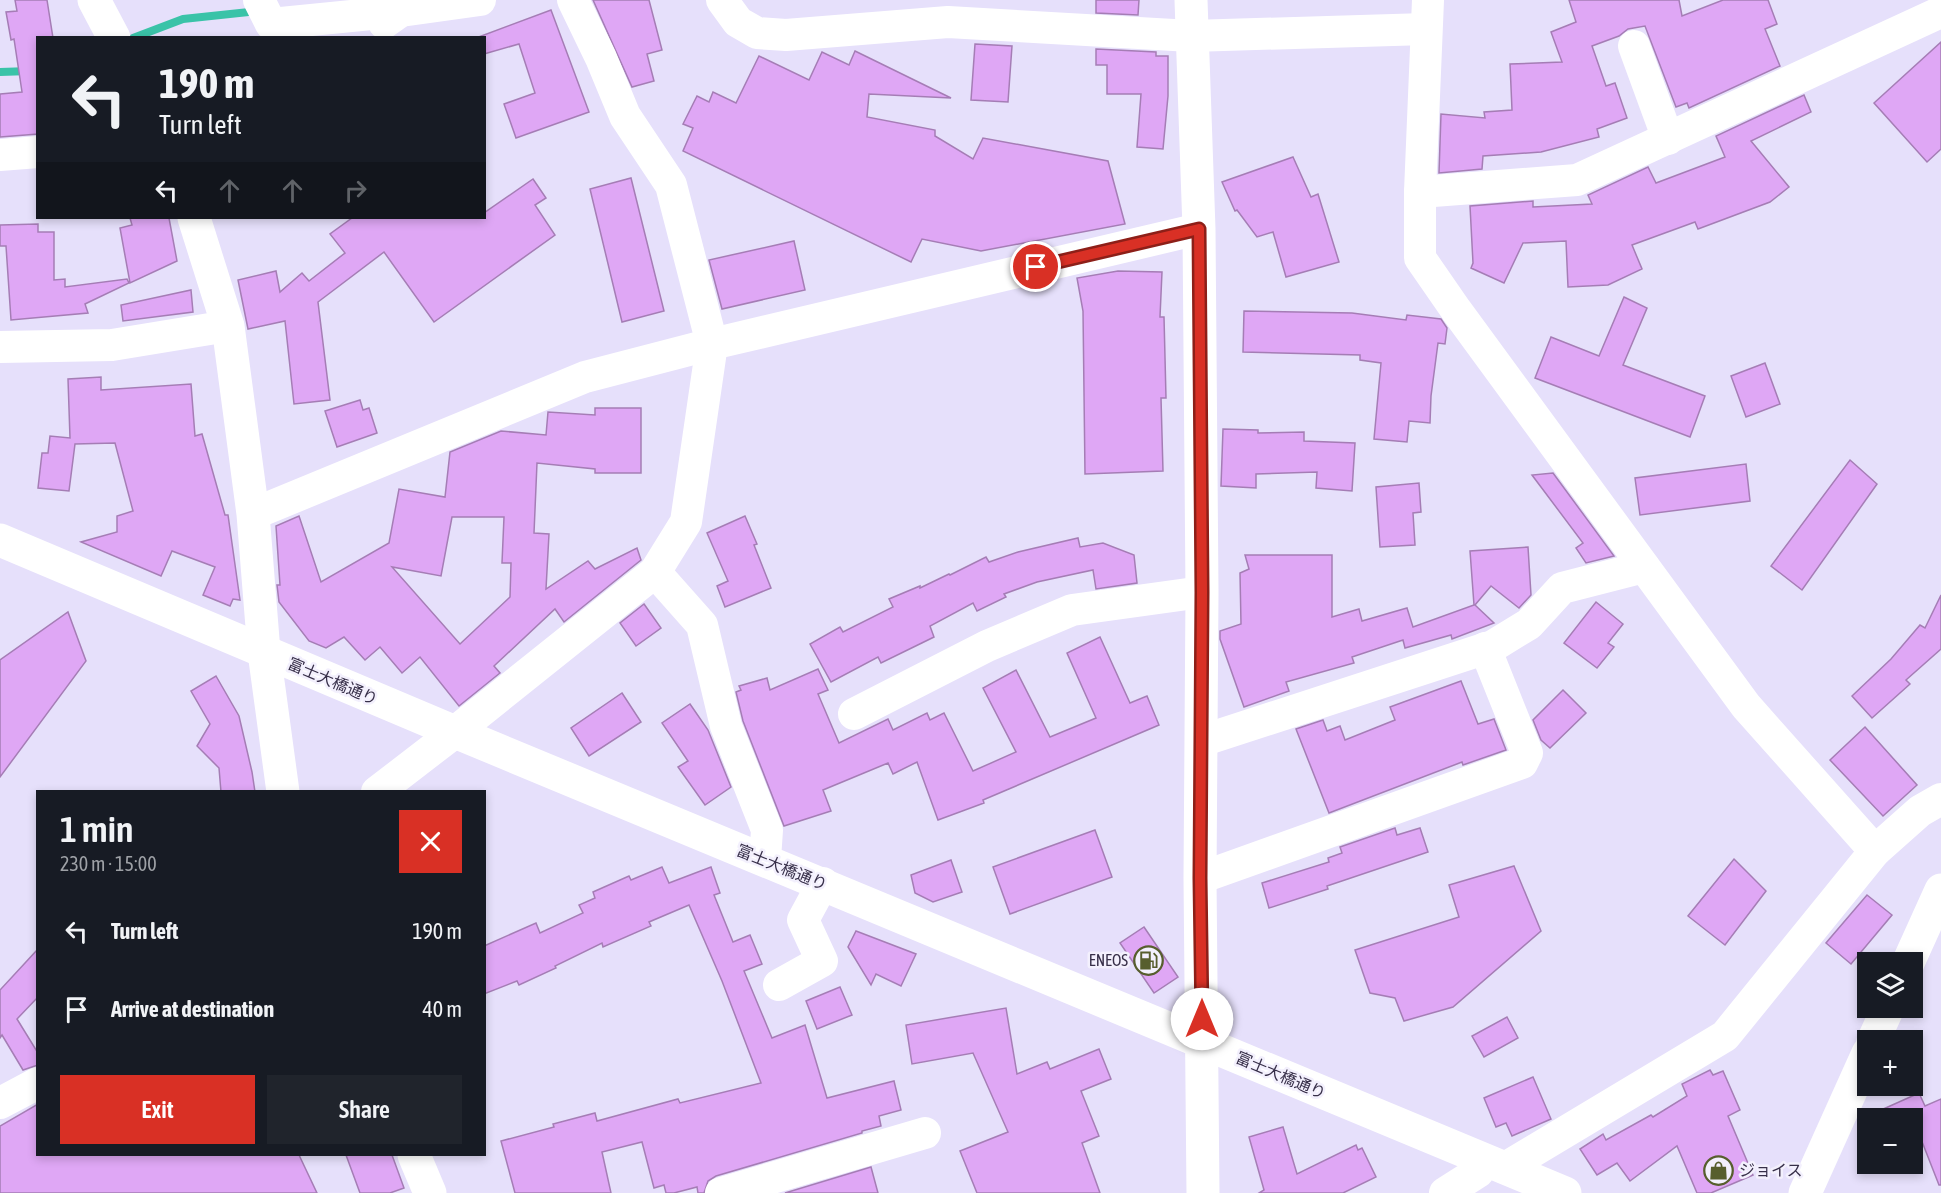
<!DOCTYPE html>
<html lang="en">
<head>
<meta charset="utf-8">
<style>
  :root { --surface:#171b24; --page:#20242c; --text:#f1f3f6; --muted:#9ea1a6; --accent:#d93025 }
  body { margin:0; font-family:"Asap Condensed","Noto Sans JP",sans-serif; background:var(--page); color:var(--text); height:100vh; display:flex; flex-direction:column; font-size:22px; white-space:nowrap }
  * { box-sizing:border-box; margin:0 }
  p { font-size:20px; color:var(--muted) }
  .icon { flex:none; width:33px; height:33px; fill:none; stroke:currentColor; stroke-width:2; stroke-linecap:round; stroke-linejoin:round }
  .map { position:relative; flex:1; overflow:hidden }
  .drawer { position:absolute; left:36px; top:790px; width:450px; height:366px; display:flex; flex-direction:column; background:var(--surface); border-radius:0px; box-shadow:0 3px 9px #0003 }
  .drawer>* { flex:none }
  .hud { position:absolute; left:36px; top:36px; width:450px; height:183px; border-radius:0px; box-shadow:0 3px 9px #0003; background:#171b24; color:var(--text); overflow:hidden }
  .tools { position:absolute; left:1857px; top:952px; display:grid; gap:12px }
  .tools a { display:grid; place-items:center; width:66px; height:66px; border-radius:0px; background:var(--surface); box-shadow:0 3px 9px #0003; font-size:30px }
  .pin { position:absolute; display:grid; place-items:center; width:51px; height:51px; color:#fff; margin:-26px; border:3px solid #fff; border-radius:50%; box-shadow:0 2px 6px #0007 }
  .me { position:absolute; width:66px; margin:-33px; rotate:0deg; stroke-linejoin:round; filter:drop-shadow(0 0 4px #0008) }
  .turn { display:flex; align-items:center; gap:21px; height:126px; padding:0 24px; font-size:27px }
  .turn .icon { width:78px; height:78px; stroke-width:2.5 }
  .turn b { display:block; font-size:42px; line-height:51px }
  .lanes { display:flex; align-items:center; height:57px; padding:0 24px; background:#0003; justify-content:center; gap:30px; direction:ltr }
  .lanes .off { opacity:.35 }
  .round { display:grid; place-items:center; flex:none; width:63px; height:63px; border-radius:0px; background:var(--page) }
  .overview { display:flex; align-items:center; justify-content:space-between; height:102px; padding:0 24px }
  h1 { font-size:36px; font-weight:600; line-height:45px }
  .primary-button { display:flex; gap:12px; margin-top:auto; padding:12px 24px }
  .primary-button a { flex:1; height:69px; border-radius:0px; background:var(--accent); color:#fff; font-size:24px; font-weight:600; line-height:69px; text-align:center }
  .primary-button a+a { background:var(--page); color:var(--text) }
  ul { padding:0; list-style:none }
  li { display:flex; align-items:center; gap:18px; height:78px; padding:0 24px }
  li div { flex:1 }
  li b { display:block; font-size:22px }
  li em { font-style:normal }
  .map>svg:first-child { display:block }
</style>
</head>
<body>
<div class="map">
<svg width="1941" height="1193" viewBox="0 0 1941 1193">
  <rect width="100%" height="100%" fill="#e6e0fb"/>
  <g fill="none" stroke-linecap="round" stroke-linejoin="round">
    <!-- stream -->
    <g stroke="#3ac3a8" stroke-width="8">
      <polyline points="133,38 183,19 258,11"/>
      <polyline points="0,72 30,71"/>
    </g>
  </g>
  <!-- building -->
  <g fill="#dfa7f5" stroke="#a57db5" stroke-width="1.5" fill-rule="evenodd">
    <polygon points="15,0 47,0 53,38 38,38 38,134 0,137 0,94 22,92 14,39 11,40 6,12 17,11"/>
    <polygon points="593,0 649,0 662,50 647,54 654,81 632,87"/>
    <polygon points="1096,0 1139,0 1138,15 1096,13"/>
    <polygon points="1569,0 1679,0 1682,16 1723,0 1768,0 1777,24 1765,29 1780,66 1689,108 1687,103 1676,107 1645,26 1628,29 1619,36 1592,46 1606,86 1615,83 1627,118 1597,129 1599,137 1541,152 1483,156 1482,169 1439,173 1441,114 1485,118 1484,112 1512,110 1510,64 1562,62 1551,32 1576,22"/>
    <polygon points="551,10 589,112 516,138 504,104 535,93 519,44 484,54 484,38 476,38"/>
    <polygon points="1941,42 1941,149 1927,162 1874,103"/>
    <polygon points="975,44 1012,46 1008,102 971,100"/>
    <polygon points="1096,49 1156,52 1156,56 1168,56 1168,96 1163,149 1137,147 1141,94 1107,94 1107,65 1096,65"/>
    <polygon points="855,51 951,98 869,94 867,117 935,130 935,136 973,159 983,138 1108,161 1125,224 981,251 922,239 911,262 683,151 693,128 683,124 697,96 709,102 713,92 736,103 759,56 809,80 822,52 849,65"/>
    <polygon points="1804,95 1811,112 1751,141 1789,187 1770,202 1698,229 1695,222 1632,245 1642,269 1608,285 1568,287 1566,241 1523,243 1504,283 1471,268 1473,263 1470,206 1533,201 1533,207 1592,204 1588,195 1648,167 1656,183 1725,157 1716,136"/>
    <polygon points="1293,157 1311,197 1318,194 1339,262 1286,277 1273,232 1257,237 1237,210 1235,211 1222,182"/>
    <polygon points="631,178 664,311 622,322 590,189"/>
    <polygon points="533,179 546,198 535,205 555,235 434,322 384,252 318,302 330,400 294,404 285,321 248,329 238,280 276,271 280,292 302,273 309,281 345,253 330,234 352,218 484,218 484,213"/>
    <polygon points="130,218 169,218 177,261 130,283 120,228 132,225"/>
    <polygon points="38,224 38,232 54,232 54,280 65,279 65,287 127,279 129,283 85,304 88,313 11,320 6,246 0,246 0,225"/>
    <polygon points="794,241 805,290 722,309 709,260"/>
    <polygon points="1118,271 1162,272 1160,317 1164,317 1166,398 1161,398 1163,471 1085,474 1083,311 1077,278"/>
    <polygon points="191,290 193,312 123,321 121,305"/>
    <polygon points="1624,297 1647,308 1623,365 1705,396 1690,437 1535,378 1551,337 1599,356"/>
    <polygon points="1244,311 1352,313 1406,320 1407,315 1441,319 1447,328 1445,344 1438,343 1431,396 1430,423 1409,421 1407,442 1374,439 1381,363 1360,360 1360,355 1243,352"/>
    <polygon points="1765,363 1780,404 1746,417 1731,376"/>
    <polygon points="101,377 101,390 191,384 195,436 202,434 225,515 228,515 240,600 233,599 230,606 203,595 215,567 172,551 161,576 81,542 117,532 117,516 133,511 115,443 75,444 69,491 38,488 42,453 48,453 50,436 70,438 68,379"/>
    <polygon points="360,400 363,410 369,408 377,433 337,447 325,411"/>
    <path d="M595,408H641V473H595V469L537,463L534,533L549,534L546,589L588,561L595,569L637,548L641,560L564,622L555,609L494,666L500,673L459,706L420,657L402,673L380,647L365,660L344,637L326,648L309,641L279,602L277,585H280L276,526L299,516L321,582L389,543L399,489L445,497L450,452L501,431L546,435L548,412L595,415ZM452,517H504L502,563H511L510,597L460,644L392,567L441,576Z"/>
    <polygon points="1223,429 1258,430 1258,433 1304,432 1304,441 1355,443 1352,491 1316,488 1317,472 1256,474 1256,488 1221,486"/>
    <polygon points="1850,460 1877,484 1802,590 1771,566"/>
    <polygon points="1746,464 1750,501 1640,515 1635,478"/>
    <polygon points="1553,473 1614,556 1586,563 1576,548 1583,543 1532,475"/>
    <polygon points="1419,483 1421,512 1413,513 1415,545 1380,547 1376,487"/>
    <polygon points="745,516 757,544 754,545 771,588 725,607 717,586 728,581 707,533"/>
    <polygon points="1078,538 1080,547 1103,543 1134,555 1137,583 1096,589 1093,570 1037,582 1004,594 1006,597 977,611 973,603 930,626 934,637 881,663 878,657 831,682 810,644 840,627 843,632 893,607 889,599 920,586 920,588 949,574 950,575 986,557 989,562 1018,552"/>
    <polygon points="1528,547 1531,595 1519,608 1491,586 1475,605 1494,623 1452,639 1451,635 1405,648 1403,640 1352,657 1354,663 1286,682 1289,691 1244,707 1220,639 1220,631 1241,624 1240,573 1249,569 1245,555 1332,555 1332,617 1359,609 1362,621 1407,608 1413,627 1474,605 1470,551"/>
    <polygon points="1941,595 1941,649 1906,680 1910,684 1872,718 1852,696 1891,659 1920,625 1925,628"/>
    <polygon points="1596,602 1623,624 1608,643 1614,647 1597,668 1564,643"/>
    <polygon points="644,604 661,628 636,646 620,623"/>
    <polygon points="68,612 86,661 0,777 0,660"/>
    <polygon points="1100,637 1130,703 1147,696 1159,725 983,800 984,803 938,820 917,762 893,774 888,763 823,790 831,811 784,826 743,721 736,692 741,690 739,686 767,678 770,690 818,669 828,690 818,694 839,743 888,719 893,730 927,713 930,720 944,713 973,771 1016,752 983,688 1016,670 1050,737 1096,718 1067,653"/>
    <polygon points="216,676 239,716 252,772 255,792 221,792 219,768 197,746 210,724 191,691"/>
    <polygon points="1461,681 1478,724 1494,719 1506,750 1463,765 1462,762 1329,813 1296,729 1323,720 1327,731 1340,726 1345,740 1395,720 1390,707"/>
    <polygon points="1563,690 1586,713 1550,748 1541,740 1533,720"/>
    <polygon points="622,693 641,722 589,756 571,728"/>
    <polygon points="690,704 708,730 731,787 705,805 678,767 688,761 662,723"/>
    <polygon points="1865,727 1917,785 1883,816 1830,760"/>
    <polygon points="1395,828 1397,835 1420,828 1428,852 1327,886 1328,889 1269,908 1262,883 1329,862 1328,858 1342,853 1340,847"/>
    <polygon points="1095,830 1112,877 1010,914 993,867"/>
    <polygon points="1734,859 1766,891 1725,945 1688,916"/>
    <polygon points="951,860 962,892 933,902 915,893 911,875"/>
    <polygon points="1514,866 1541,931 1453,1007 1404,1021 1395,998 1370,993 1355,950 1459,917 1449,885"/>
    <polygon points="662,867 669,883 711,867 720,893 714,895 733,942 750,935 762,964 744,971 772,1038 805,1025 827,1098 894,1081 901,1110 879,1116 881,1126 862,1131 862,1133 716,1176 708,1181 704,1193 698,1193 697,1187 674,1193 666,1193 664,1185 654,1188 642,1142 602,1152 611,1193 515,1193 501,1141 554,1127 553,1124 595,1113 597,1121 678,1099 680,1103 761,1083 722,981 689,905 649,922 651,926 603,947 602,943 555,966 556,968 519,985 517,981 484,994 484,946 536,923 540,933 583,913 579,905 595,898 593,892 629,876 631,880"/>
    <polygon points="1867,895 1892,915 1851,964 1826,943"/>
    <polygon points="1144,927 1178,977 1154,993 1120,943"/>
    <polygon points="856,931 916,954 901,986 876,974 871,985 848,947"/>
    <polygon points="38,949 38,997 17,1019 38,1053 38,1065 23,1070 2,1035 0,1038 0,990"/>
    <polygon points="840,987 852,1015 817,1029 806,1001"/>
    <polygon points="1006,1008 1017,1074 1047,1062 1050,1069 1099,1049 1111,1079 1081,1091 1099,1136 1082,1143 1100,1193 977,1193 960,1151 1008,1132 973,1053 912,1064 906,1025"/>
    <polygon points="1507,1017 1518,1038 1484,1057 1472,1036"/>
    <polygon points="1710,1070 1713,1075 1723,1071 1740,1110 1728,1116 1753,1175 1711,1193 1697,1193 1677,1146 1630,1181 1617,1163 1597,1175 1580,1149 1603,1134 1606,1140 1651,1115 1653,1117 1687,1096 1682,1084"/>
    <polygon points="1533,1077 1551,1119 1512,1136 1506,1123 1496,1127 1484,1098"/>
    <polygon points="1919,1093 1925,1106 1941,1099 1941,1185 1939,1185 1919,1134 1912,1137 1912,1119 1861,1119"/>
    <polygon points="38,1104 38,1155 299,1155 317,1193 0,1193 0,1126"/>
    <polygon points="1283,1127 1297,1174 1356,1145 1358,1150 1362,1148 1376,1177 1343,1193 1259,1193 1264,1190 1249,1137"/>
    <polygon points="346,1155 392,1155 404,1188 390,1193 360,1193"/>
    <polygon points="871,1167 878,1193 785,1193"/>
  </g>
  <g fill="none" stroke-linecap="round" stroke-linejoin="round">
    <!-- street -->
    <g stroke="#fff" stroke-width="32">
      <polyline points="259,0 271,24 401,11"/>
      <polyline points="722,0 738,22 757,33 786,35 948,22 1191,36 1426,29"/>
      <polyline points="1428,0 1420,192 1420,258 1456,310 1746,706 1875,851"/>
      <polyline points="384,23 401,11 480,0"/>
      <polyline points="1634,46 1668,139"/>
      <polyline points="0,155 38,152"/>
      <polyline points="1420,192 1577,180 1941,12"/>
      <polyline points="0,347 112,345 228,326"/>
      <polyline points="253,514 585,377 712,344 1199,229"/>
      <polyline points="655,572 702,625 726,726 767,830 765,859"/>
      <polyline points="854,714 987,646 1072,610 1202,592"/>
      <polyline points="1201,741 1493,646 1529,624 1562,588 1644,567"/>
      <polyline points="377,792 455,732 655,572 686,522 712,344 671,185 625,116 601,58 573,0"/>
      <polyline points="1200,878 1522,763 1527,753 1485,648"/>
      <polyline points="779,985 822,961 803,920 823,883"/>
      <polyline points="0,1103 38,1083"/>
      <polyline points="1505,1168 1725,1036 1875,851 1920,811 1941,799"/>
      <polyline points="721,1193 925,1133"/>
      <polyline points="1445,1193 1478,1172"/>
    </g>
    <!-- secondary -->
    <g stroke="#fff" stroke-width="33">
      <polyline points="94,0 114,38"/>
      <polyline points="1191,0 1199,229 1202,592 1200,878 1203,1193"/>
      <polyline points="194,218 228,326 253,514 264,652 283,792"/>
      <polyline points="0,540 455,732 1565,1193"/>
      <polyline points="1908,963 1941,890"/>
      <polyline points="1873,1041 1888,1008"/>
      <polyline points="414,1155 430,1193"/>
      <polyline points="1805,1193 1868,1053"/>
    </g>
  </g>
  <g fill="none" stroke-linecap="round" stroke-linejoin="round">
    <defs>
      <polyline id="route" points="1036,267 1199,229 1202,592 1200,878 1202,1019"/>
    </defs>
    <!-- route casing -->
    <use href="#route" stroke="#8d1f18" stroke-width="15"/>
    <!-- route -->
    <use href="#route" stroke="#d93025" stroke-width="10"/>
  </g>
  <!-- icons -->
  <defs>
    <symbol id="fuel-ring" viewBox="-11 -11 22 22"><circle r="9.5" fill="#f3f0fd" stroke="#575e2d" stroke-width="1.5"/><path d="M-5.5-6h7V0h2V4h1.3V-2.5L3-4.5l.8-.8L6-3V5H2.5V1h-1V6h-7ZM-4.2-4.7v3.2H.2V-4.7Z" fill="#575e2d"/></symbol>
    <symbol id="shop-ring" viewBox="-11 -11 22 22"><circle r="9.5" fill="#f3f0fd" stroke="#575e2d" stroke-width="1.5"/><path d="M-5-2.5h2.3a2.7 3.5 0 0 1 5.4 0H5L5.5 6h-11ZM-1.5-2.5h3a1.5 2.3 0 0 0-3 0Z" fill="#575e2d"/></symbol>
  </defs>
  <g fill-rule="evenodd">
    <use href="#fuel-ring" x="1132" y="944" width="33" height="33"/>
    <use href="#shop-ring" x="1702" y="1154" width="33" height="33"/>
  </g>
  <g text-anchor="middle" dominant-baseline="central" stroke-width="5" stroke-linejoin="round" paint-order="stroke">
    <!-- street labels -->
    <g font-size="16" fill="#372f49" stroke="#f3f0fd">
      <text transform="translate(333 681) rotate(23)">富士大橋通り</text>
      <text transform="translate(782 867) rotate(22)">富士大橋通り</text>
      <text transform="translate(1281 1075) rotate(23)">富士大橋通り</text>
    </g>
    <!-- poi labels -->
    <g font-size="16" fill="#372f49" stroke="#f3f0fd" text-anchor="end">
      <text x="1128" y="960">ENEOS</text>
      <text x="1739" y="1170" text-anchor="start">ジョイス</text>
    </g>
  </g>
</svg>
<div class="tools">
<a><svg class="icon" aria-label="layers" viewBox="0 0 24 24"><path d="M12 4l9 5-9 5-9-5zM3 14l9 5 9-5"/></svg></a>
<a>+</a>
<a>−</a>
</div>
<div class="pin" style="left:1036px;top:267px;background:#d93025"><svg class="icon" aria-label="arrive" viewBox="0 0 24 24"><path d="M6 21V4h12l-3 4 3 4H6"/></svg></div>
<svg class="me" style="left:1202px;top:1019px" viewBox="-20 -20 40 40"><circle r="19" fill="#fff"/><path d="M0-13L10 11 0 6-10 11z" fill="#d93025"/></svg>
<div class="hud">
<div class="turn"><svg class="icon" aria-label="left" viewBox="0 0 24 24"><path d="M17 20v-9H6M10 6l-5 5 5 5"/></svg><div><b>190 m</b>Turn left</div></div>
<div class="lanes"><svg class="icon" aria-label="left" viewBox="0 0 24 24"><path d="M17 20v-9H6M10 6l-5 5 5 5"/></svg><svg class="icon off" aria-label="ahead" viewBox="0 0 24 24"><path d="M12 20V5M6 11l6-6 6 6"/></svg><svg class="icon off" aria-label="ahead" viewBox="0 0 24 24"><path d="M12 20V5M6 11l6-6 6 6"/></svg><svg class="icon off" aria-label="right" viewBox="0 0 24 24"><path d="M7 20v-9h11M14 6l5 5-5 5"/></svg></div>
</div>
<section class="drawer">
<div class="overview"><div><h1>1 min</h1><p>230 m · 15:00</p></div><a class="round" style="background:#d93025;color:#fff"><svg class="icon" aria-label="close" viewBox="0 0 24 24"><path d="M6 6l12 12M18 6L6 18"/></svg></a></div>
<ul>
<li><svg class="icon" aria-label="left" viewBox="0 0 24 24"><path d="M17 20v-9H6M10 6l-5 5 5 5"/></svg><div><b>Turn left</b></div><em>190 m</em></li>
<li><svg class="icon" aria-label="arrive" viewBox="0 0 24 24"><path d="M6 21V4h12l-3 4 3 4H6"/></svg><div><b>Arrive at destination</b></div><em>40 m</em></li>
</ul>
<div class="primary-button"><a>Exit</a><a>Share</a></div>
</section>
</div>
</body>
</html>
